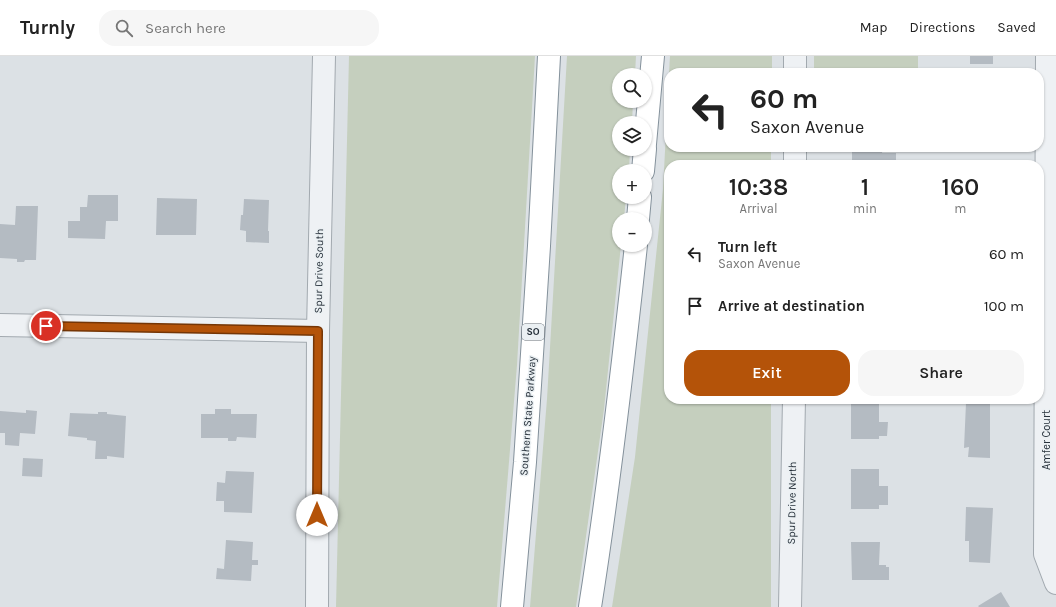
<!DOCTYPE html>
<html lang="en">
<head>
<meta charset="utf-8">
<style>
  :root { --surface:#fff; --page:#f6f6f6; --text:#222; --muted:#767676; --line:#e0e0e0; --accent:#b45309 }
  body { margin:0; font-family:Karla,sans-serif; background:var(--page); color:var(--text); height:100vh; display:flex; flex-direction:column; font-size:15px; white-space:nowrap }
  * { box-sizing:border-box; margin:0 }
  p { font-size:13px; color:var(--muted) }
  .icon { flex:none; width:22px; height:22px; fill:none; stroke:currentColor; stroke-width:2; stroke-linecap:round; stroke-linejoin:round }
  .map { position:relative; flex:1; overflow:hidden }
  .details { position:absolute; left:664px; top:104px; width:380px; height:244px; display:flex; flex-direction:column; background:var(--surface); border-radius:16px; box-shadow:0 1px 3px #0004 }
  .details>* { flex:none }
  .hud { position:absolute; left:664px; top:12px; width:380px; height:84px; border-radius:16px; box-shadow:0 1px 3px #0004; background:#fff; color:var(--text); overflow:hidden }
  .controls { position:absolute; left:612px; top:12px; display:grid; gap:8px }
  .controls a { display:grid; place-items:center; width:40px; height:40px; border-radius:50%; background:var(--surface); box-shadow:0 1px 3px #0004; font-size:20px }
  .pin { position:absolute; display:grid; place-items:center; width:34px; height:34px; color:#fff; margin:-17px; border:2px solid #fff; border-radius:50%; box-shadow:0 1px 4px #0007 }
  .me { position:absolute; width:44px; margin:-22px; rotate:0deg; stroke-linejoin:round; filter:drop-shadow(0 0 3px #0008) }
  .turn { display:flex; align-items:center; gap:14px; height:84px; padding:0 20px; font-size:18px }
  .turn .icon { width:52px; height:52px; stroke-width:2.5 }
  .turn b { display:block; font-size:28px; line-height:34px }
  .eta { display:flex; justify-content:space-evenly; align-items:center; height:68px; text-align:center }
  .eta b { font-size:24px; font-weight:600; line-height:28px }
  .button { display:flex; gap:8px; margin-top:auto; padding:8px 20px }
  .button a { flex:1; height:46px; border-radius:16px; background:var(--accent); color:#fff; font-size:16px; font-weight:600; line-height:46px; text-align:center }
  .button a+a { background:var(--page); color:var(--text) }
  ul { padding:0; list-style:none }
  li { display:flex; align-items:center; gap:12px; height:52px; padding:0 20px }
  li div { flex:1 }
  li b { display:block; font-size:15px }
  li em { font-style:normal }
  header { display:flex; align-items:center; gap:24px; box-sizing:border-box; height:56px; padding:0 20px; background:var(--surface); border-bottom:1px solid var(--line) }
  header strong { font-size:19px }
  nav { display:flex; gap:22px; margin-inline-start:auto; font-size:14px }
  .search { width:280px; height:36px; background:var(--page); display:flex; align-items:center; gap:10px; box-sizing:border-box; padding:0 14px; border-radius:16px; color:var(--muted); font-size:15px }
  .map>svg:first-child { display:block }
</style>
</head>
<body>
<header>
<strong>Turnly</strong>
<div class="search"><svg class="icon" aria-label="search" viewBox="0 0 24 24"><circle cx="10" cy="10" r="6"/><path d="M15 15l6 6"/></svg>Search here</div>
<nav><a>Map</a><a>Directions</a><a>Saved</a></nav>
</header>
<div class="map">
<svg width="1056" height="551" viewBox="0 0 1056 551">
  <rect width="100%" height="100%" fill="#dce1e5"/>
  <!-- green -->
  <g fill="#c5cfbe">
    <polygon points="349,0 535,0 517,309 497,551 336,551"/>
    <polygon points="567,0 636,0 635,19 619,19 619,45 633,45 632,67 619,67 619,93 630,93 629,115 619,115 619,141 626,141 624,163 619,163 619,189 621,189 604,353 576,551 530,551 547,343"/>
    <polygon points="670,0 772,0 772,17 669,17"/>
    <rect x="814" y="0" width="104" height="17"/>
    <polygon points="669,19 669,91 771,91 771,109 669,109 669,343 771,343 771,551 612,551 635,401 663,133"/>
  </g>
  <!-- building -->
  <g fill="#b4bbc2">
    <rect x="970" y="0" width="23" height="8"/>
    <polygon points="852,91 883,91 882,97 896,97 896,109 852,109"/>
    <polygon points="88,139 118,139 118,165 106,165 105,183 68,182 68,165 80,165 80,151 87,151"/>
    <polygon points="157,142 197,143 196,179 156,179"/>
    <polygon points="244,143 269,144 268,175 269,175 269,187 246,186 246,175 240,174 241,159 243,159"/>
    <polygon points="16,150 38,150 36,204 25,204 24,206 17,206 17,203 0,202 0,168 15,169"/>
    <polygon points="851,344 879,344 879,366 888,366 887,380 879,380 879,383 851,383"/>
    <polygon points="966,347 990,347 990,402 968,401 969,391 964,392"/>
    <polygon points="215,353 231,353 231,358 257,358 256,382 237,381 236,385 228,385 228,382 201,382 201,358 215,358"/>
    <polygon points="26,354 37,355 35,378 20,377 19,390 5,389 5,377 0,377 0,355 26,357"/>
    <polygon points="98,356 107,356 107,358 126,360 124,402 107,400 107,403 95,403 96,385 87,384 87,382 68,380 70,357 98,358"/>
    <polygon points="23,402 43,403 42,421 22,420"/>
    <polygon points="851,413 879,413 879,430 888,430 888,449 879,449 879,453 851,453"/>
    <polygon points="226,415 254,416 252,457 224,456 224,445 216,445 217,426 225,427"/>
    <polygon points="966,451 993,452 990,507 969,506 969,485 965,485"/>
    <polygon points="226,484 253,486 252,504 258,504 258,509 252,509 251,525 216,523 217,512 224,513"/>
    <polygon points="851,486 880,486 879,509 886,509 886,511 889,511 889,524 852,524"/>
    <polygon points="1001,536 1010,551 979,551 978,550"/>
  </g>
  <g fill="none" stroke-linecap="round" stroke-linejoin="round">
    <defs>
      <g id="minor">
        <polyline points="795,0 795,17"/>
        <polyline points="1047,0 1045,498 1056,527"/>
        <polyline points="795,91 795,109"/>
        <polyline points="0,269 318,275"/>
        <polyline points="317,551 318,275 324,0"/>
        <polyline points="790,551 794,343"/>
      </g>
      <g id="highway">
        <polyline points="645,88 653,0"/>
        <polyline points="643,115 645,93"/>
        <polyline points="638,163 640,141"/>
        <polyline points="512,551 525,406 539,190 549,0"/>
        <path d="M590,551C609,431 623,310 636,189"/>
      </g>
    </defs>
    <!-- minor casing -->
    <use href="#minor" stroke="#a2a9af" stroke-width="24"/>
    <!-- highway casing -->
    <use href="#highway" stroke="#84919b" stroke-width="24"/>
    <!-- minor -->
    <use href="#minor" stroke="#eef1f4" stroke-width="22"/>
    <!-- highway -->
    <use href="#highway" stroke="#fff" stroke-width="22"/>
  </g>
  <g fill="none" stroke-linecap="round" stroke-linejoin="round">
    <defs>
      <polyline id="route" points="46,270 318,275 317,459"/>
    </defs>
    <!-- route casing -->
    <use href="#route" stroke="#753606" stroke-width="10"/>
    <!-- route -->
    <use href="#route" stroke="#b45309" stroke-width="7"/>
  </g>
  <g text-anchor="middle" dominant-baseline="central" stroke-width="3" stroke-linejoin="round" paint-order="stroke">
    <!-- shield labels -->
    <rect fill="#ebf0f3" stroke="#626a72" stroke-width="1" x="522" y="268" width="22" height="16" rx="3"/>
    <g font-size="10" font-weight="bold" fill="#27313b">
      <text x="533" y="276">SO</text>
    </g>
    <!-- street labels -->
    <g font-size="11" fill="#27313b" stroke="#ebf0f3">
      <text transform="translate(319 215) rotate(-89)">Spur Drive South</text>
      <text transform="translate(528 360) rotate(-86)">Southern State Parkway</text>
      <text transform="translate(1046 384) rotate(-90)">Amfer Court</text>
      <text transform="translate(792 447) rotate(-89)">Spur Drive North</text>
    </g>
  </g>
</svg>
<div class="controls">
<a><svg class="icon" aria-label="search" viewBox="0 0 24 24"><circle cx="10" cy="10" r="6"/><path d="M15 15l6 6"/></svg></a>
<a><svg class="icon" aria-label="layers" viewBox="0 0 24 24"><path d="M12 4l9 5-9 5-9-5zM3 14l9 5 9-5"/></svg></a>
<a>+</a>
<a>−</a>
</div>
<div class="pin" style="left:46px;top:270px;background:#d93025"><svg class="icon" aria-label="arrive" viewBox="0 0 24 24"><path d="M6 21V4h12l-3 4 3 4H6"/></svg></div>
<svg class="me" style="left:317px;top:459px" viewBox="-20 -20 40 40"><circle r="19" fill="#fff"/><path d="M0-13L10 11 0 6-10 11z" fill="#b45309"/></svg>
<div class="hud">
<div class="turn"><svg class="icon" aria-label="left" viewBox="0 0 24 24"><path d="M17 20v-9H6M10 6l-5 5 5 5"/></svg><div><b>60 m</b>Saxon Avenue</div></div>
</div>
<section class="details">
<div class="eta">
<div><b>10:38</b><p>Arrival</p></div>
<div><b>1</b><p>min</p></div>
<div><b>160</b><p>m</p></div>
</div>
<ul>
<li><svg class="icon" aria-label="left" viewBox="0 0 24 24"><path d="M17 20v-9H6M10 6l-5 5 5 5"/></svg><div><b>Turn left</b><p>Saxon Avenue</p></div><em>60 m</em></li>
<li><svg class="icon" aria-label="arrive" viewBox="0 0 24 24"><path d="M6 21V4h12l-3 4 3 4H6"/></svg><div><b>Arrive at destination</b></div><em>100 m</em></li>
</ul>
<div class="button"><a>Exit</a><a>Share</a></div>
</section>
</div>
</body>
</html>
